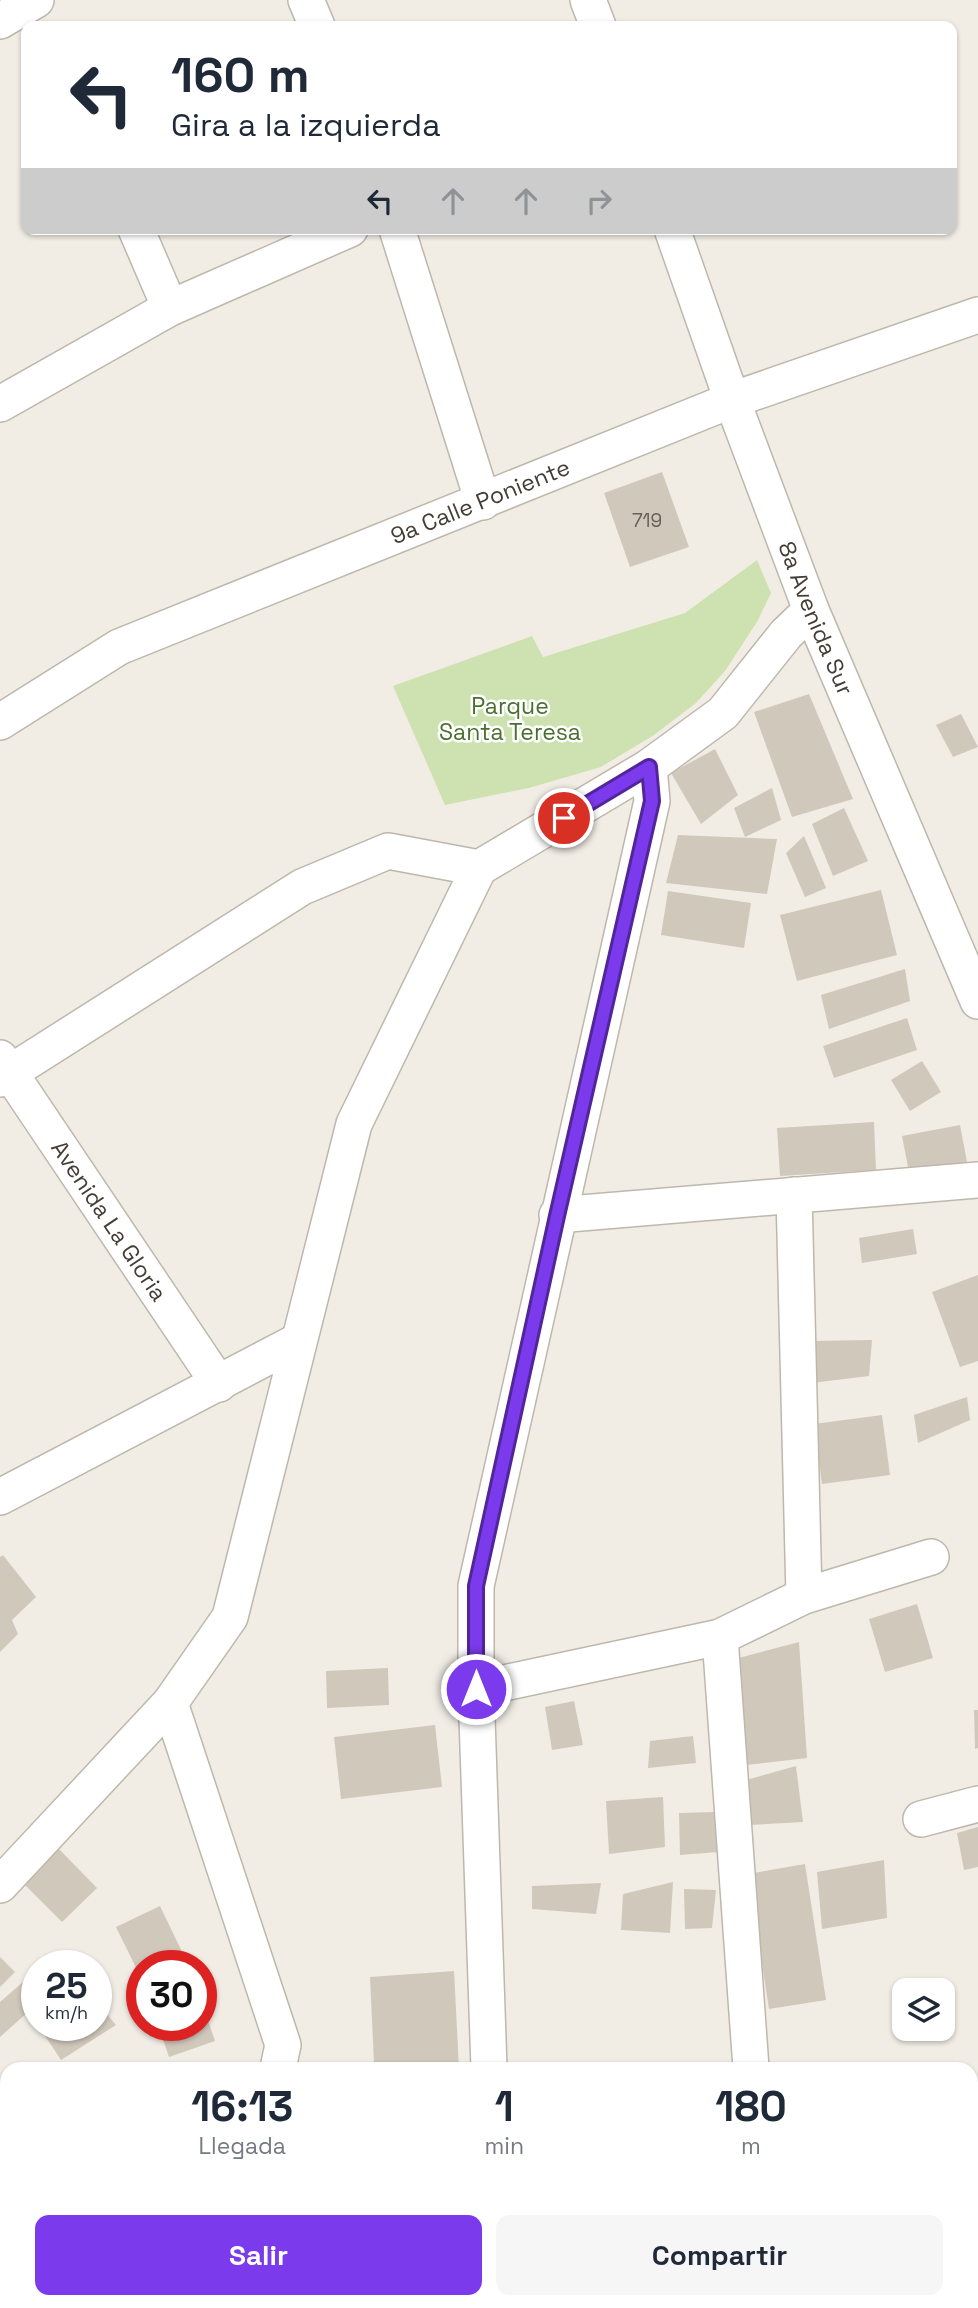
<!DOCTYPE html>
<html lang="es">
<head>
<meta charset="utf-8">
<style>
  :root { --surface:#fff; --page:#f6f6f7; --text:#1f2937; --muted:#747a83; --accent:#7c3aed }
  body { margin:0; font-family:"Space Grotesk",sans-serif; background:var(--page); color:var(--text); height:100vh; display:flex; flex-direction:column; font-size:26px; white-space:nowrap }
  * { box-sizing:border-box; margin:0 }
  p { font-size:23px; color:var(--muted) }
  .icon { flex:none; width:38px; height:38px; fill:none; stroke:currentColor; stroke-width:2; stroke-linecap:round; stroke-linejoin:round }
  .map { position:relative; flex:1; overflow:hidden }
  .sheet { position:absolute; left:0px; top:2062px; width:978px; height:247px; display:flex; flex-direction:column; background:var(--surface); border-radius:21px 21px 0 0; box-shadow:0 2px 5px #0004 }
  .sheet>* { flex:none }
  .top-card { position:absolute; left:21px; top:21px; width:936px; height:214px; border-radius:14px; box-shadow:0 2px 5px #0004; background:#fff; color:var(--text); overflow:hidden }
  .fabs { position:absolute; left:892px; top:1978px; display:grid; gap:14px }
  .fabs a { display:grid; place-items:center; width:63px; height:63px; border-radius:14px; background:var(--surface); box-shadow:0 2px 5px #0004; font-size:35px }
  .speed { position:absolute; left:21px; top:1950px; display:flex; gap:14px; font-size:35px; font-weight:700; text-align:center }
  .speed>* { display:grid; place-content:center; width:91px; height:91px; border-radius:50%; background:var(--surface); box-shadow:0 2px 5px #0004; line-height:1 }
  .speed small { font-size:18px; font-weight:400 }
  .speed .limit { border:10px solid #d22; background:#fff; color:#111 }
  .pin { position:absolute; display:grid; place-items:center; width:60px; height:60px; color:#fff; margin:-30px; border:4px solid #fff; border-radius:50%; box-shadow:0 2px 7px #0007 }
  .me { position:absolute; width:77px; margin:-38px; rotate:0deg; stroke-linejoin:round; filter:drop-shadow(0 0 5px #0008) }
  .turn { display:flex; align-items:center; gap:24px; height:147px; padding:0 35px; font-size:32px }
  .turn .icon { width:91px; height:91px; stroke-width:2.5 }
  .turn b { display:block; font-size:49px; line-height:60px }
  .lanes { display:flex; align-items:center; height:66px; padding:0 35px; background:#0003; justify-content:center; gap:35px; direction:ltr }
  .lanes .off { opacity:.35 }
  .eta { display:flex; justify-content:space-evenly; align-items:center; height:119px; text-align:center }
  .eta b { font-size:42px; font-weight:700; line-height:49px }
  .primary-button { display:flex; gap:14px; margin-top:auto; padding:14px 35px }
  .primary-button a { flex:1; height:80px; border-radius:14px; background:var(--accent); color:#fff; font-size:28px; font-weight:700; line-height:80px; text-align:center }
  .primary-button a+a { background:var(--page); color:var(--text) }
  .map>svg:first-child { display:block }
</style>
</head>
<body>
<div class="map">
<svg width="978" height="2308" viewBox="0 0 978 2308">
  <rect width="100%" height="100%" fill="#f1ede5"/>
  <!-- green -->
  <polygon fill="#cee2b1" points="757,560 771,593 757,622 725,671 696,703 654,735 601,767 529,788 445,805 393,686 532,636 543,657 685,613"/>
  <!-- building -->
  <g fill="#d1c8bc">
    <polygon points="662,472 689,547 630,567 604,493"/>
    <polygon points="809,694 853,799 792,817 754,712"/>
    <polygon points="961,714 978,747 953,757 936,725"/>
    <polygon points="715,749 738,795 701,824 671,773"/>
    <polygon points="772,788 781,820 745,837 734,808"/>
    <polygon points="844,808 868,861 833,876 812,824"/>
    <polygon points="678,835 777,839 767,894 666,883"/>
    <polygon points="804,836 826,888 805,897 786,853"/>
    <polygon points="881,890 897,955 797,981 780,915"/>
    <polygon points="668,891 751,903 744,948 661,935"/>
    <polygon points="905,969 910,1001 829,1029 821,995"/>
    <polygon points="907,1018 917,1050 834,1078 823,1046"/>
    <polygon points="922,1061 941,1092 910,1111 891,1080"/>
    <polygon points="874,1122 876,1170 780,1176 777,1128"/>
    <polygon points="960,1125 967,1162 909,1172 902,1136"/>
    <polygon points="913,1229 917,1254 862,1263 859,1238"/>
    <polygon points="978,1275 978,1361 960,1367 932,1292"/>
    <polygon points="872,1340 869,1376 812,1383 810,1341"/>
    <polygon points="967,1397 970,1420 918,1443 914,1415"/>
    <polygon points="882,1415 890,1475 822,1484 814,1424"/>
    <polygon points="3,1555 36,1597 12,1620 18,1634 0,1652 0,1557"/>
    <polygon points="917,1604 933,1658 885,1672 869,1619"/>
    <polygon points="799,1642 807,1758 738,1766 735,1659"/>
    <polygon points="388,1668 389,1705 327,1708 326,1671"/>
    <polygon points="574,1701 583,1745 552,1750 545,1707"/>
    <polygon points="974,1710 978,1710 978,1748 975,1749"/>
    <polygon points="435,1725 442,1787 341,1799 334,1737"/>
    <polygon points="693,1736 696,1763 648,1768 650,1741"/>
    <polygon points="796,1766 803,1822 750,1825 746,1780"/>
    <polygon points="663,1797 665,1847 609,1854 606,1801"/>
    <polygon points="716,1812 718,1852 680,1855 679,1813"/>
    <polygon points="978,1827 978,1867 964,1870 957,1833"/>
    <polygon points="56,1846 97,1888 62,1922 21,1881"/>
    <polygon points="884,1860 887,1918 822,1929 817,1872"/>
    <polygon points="805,1864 826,2000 769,2009 748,1874"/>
    <polygon points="673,1882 670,1933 621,1930 623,1894"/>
    <polygon points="601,1883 596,1914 532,1909 532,1886"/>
    <polygon points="684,1889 716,1890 712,1928 685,1929"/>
    <polygon points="160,1906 185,1958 169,1965 142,1965 142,1980 116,1927"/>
    <polygon points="0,1957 15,1972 0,1987"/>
    <polygon points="454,1971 459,2068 319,2068 319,2066 374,2063 370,1977"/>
    <polygon points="30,1976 37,1981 37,2004 0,2037 0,2002"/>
    <polygon points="96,2001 116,2025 61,2060 38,2025 96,2025"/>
    <polygon points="202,2002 215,2041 169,2057 158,2025 201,2025"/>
    <polygon points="7,2262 7,2285 0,2275 0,2267"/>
    <rect x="397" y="2301" width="75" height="7"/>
  </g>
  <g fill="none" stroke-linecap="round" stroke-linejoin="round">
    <defs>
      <g id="minor">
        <polyline points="306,0 317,26"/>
        <polyline points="588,0 598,26"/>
        <polyline points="0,21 36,0"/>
        <polyline points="136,229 170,308"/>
        <polyline points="397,229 483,502"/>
        <path id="s1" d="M672,229L732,400L811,610L978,1001"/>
        <polyline points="0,404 170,308 350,229"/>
        <path id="s2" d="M0,722L119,647L732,400L978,315"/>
        <path id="s3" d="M0,1058L219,1384"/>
        <polyline points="0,1079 302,887 388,851 479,868 649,767 723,713 786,634 811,610"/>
        <polyline points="794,1195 804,1596"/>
        <polyline points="557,1215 978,1180"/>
        <polyline points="0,1497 298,1341"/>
        <polyline points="720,1637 751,2068"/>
        <polyline points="476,1689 720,1637 804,1596 931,1557"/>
        <polyline points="170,1703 283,2045 278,2068"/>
        <polyline points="921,1819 978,1804"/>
        <polyline points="0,1885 170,1703 230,1617 354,1124 479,868"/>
        <polyline points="489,2068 476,1689 476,1586 652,801 649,767"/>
        <polyline points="498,2301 498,2308"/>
      </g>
    </defs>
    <!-- minor casing -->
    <use href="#minor" stroke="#beb7ac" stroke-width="38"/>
    <!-- minor -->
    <use href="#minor" stroke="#fff" stroke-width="35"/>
  </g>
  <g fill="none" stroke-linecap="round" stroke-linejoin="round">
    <defs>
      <polyline id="route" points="476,1689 476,1586 557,1216 652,801 649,767 564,818"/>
    </defs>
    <!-- route casing -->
    <use href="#route" stroke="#51269a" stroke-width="18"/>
    <!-- route -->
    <use href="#route" stroke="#7c3aed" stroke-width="12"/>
  </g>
  <g text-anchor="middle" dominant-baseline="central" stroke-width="5" stroke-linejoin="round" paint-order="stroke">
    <!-- number labels -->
    <g font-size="19" fill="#666057">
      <text x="647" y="520">719</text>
    </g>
    <!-- street labels -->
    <g font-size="23" fill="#433d35" stroke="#fff">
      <text stroke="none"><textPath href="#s2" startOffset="530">9a Calle Poniente</textPath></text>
      <text stroke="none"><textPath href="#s1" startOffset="415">8a Avenida Sur</textPath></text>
      <text stroke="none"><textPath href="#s3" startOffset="196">Avenida La Gloria</textPath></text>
    </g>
    <!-- park labels -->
    <g font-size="23" fill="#4a6f2e" stroke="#fff">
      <text x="510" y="706">Parque<tspan x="510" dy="26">Santa Teresa</tspan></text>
    </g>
  </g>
</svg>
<div class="fabs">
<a><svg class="icon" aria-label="layers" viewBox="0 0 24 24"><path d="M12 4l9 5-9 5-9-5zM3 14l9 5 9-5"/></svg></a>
</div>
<div class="speed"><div>25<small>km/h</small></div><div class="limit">30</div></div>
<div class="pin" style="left:564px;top:818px;background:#d93025"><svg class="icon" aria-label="arrive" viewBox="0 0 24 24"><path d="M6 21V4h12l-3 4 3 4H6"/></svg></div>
<svg class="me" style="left:476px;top:1689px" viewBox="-20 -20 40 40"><circle r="17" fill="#7c3aed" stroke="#fff" stroke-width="3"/><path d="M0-11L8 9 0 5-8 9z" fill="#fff"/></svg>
<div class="top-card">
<div class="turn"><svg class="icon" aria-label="left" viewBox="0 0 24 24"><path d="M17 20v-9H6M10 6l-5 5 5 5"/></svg><div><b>160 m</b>Gira a la izquierda</div></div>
<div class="lanes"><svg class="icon" aria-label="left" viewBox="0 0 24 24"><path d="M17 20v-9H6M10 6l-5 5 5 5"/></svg><svg class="icon off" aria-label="ahead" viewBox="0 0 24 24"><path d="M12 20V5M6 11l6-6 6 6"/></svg><svg class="icon off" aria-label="ahead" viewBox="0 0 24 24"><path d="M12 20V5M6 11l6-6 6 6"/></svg><svg class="icon off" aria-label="right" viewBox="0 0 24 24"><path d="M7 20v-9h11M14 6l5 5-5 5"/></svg></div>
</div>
<section class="sheet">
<div class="eta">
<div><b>16:13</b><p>Llegada</p></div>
<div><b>1</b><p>min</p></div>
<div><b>180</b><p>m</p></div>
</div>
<div class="primary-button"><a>Salir</a><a>Compartir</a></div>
</section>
</div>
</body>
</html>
